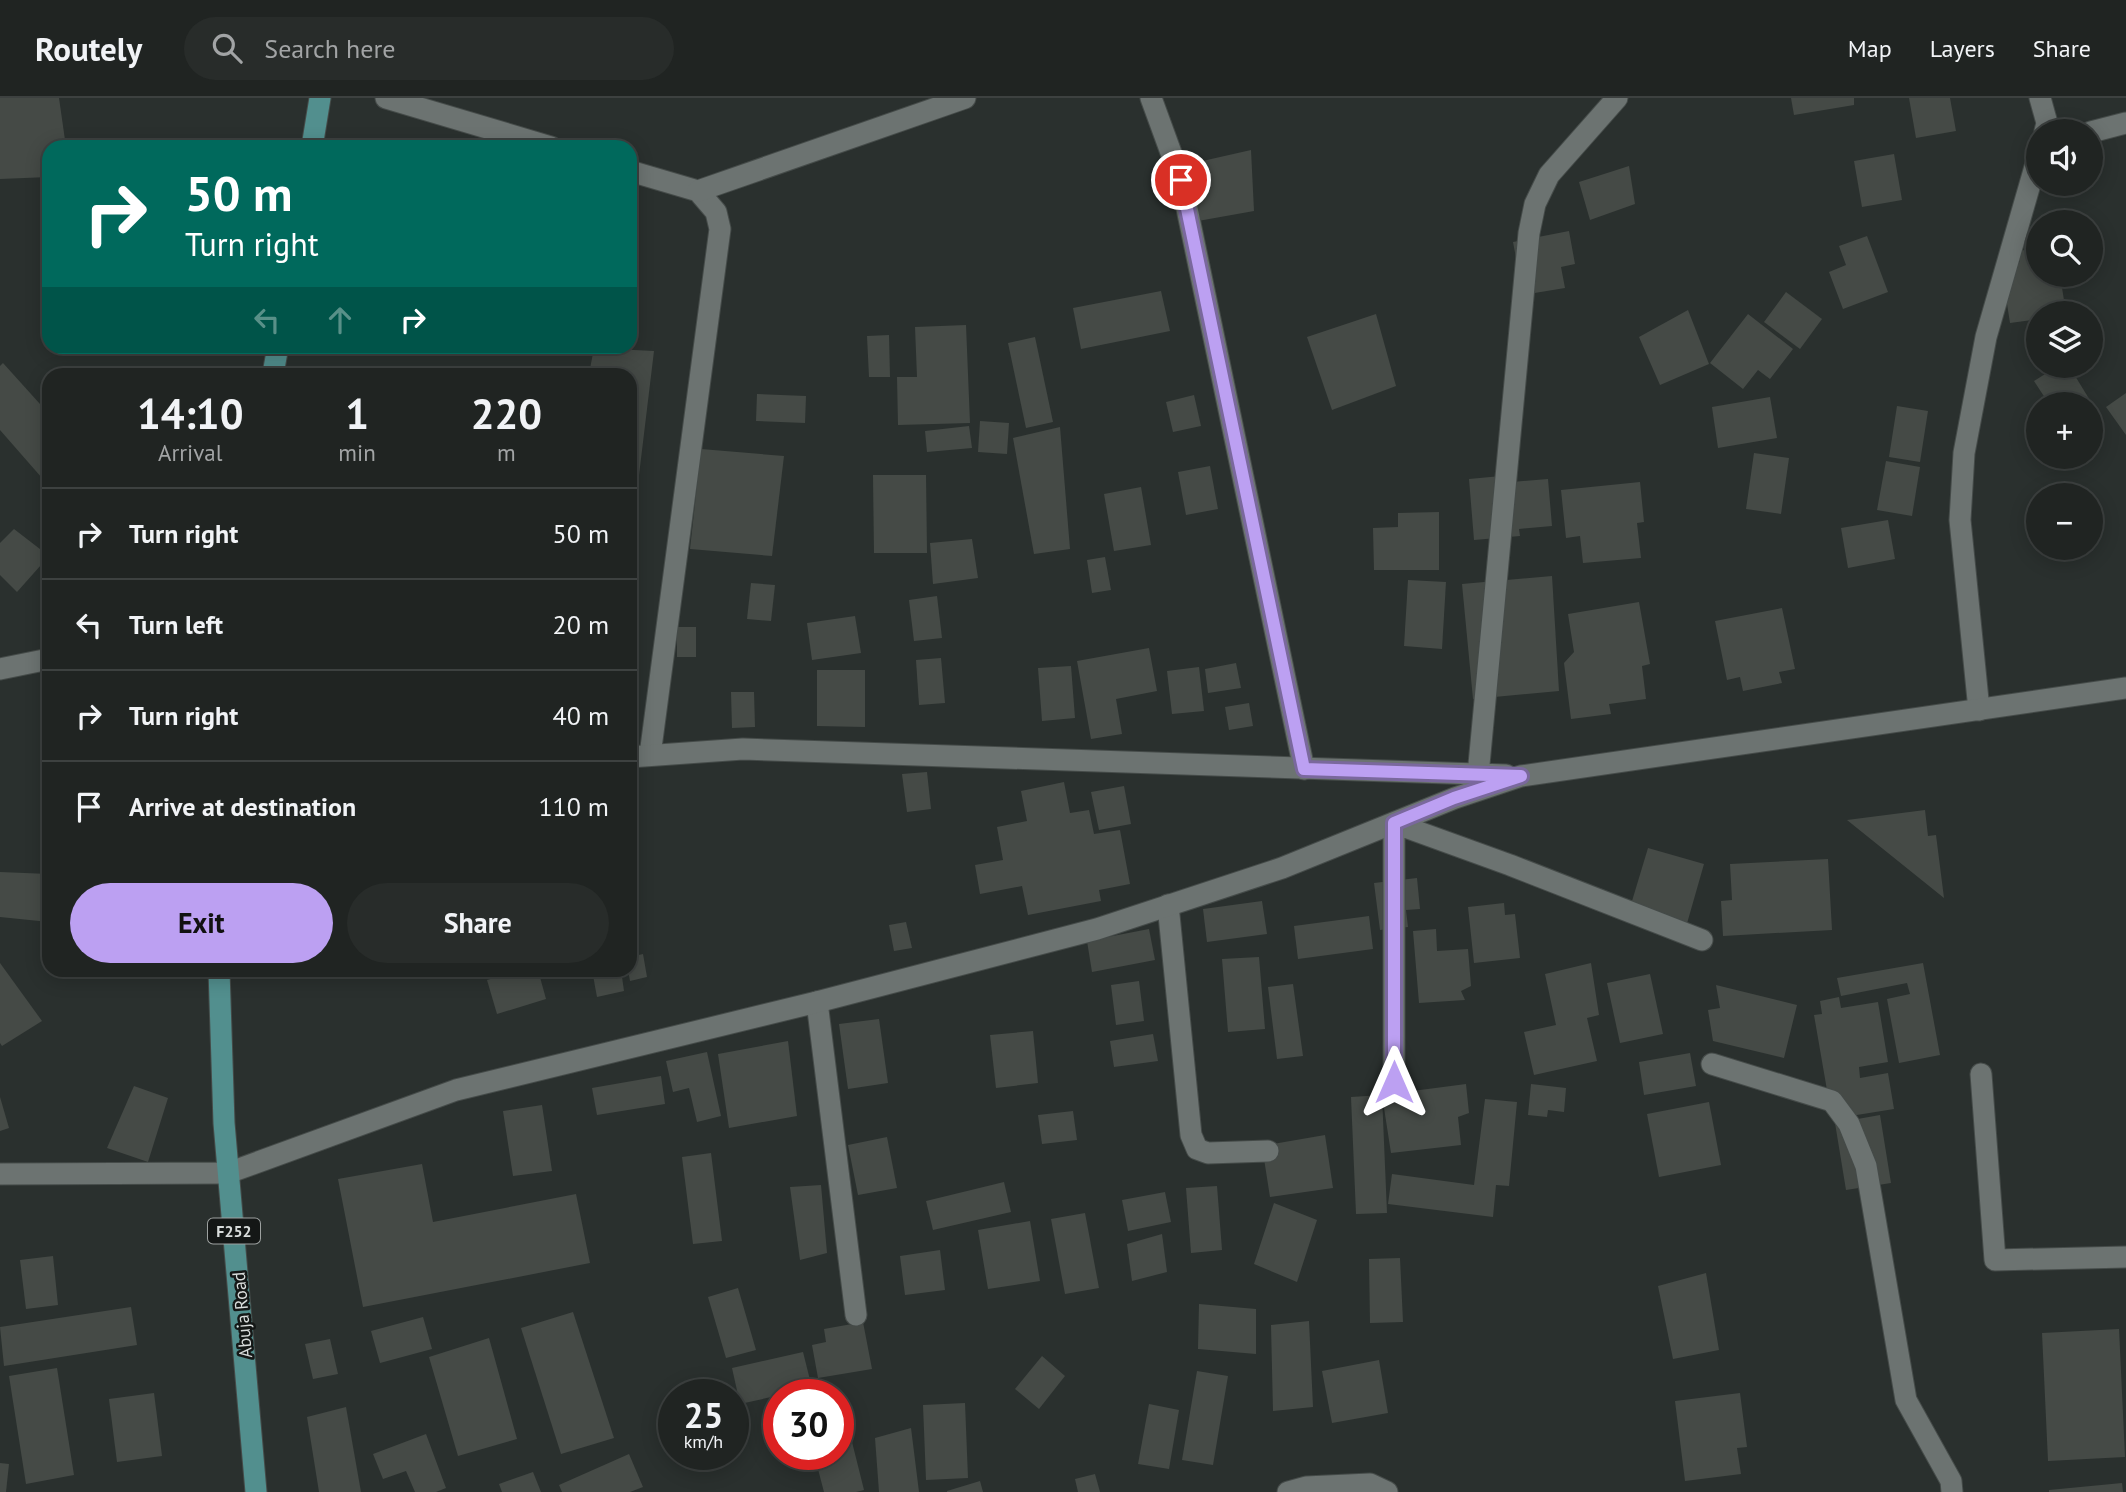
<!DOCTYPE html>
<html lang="en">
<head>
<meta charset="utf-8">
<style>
  :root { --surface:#202422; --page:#282c2a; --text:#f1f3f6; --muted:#a2a4a5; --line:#3d4140; --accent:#bca0f2 }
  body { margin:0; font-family:"PT Sans",sans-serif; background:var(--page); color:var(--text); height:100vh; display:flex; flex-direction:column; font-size:26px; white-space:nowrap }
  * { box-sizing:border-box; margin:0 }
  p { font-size:23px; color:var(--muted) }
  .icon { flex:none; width:38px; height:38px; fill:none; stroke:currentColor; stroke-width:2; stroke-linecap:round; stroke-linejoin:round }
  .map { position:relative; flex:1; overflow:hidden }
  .details { position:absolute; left:42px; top:270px; width:595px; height:609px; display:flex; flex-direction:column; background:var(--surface); border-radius:21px; box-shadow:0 4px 18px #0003,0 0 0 2px var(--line) }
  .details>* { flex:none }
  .hud { position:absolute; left:42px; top:42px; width:595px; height:214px; border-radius:21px; box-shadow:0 4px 18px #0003,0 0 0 2px var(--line); background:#00695c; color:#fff; overflow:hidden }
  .fabs { position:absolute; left:2026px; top:21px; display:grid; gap:14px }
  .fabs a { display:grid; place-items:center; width:77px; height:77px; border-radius:50%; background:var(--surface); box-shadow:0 4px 18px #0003,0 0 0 2px var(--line); font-size:35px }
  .speed { position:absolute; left:658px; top:1281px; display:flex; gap:14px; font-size:35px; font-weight:700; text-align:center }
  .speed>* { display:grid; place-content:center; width:91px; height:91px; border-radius:50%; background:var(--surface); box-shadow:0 4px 18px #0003,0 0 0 2px var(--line); line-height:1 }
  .speed small { font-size:18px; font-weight:400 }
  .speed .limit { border:10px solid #d22; background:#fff; color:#111 }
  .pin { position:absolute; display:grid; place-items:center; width:60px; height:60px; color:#fff; margin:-30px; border:4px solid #fff; border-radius:50%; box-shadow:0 2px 7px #0007 }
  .me { position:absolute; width:77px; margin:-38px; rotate:0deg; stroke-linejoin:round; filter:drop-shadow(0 0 5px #0008) }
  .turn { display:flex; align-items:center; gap:24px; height:147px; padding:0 28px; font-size:32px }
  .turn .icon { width:91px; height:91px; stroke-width:2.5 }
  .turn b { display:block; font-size:49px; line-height:60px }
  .lanes { display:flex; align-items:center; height:66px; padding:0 28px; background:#0003; justify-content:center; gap:35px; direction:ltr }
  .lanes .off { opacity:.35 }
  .eta { display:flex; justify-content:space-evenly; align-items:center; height:119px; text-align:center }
  .eta b { font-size:42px; font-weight:700; line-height:49px }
  .action { display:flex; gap:14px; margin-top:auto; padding:14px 28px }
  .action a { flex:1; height:80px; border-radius:42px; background:var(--accent); color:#111; font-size:28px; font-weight:700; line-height:80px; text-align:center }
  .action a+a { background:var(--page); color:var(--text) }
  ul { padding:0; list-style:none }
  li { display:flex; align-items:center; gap:21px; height:91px; padding:0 28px; border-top:2px solid var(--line) }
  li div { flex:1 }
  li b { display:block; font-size:26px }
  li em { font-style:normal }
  header { display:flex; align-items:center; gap:42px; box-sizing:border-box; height:98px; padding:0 35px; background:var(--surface); border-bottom:2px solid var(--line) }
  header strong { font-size:33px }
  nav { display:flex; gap:38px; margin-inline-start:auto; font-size:24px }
  .search { width:490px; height:63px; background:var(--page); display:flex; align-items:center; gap:18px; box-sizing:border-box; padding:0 24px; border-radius:38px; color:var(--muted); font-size:26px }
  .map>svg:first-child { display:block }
</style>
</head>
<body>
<header>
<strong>Routely</strong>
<div class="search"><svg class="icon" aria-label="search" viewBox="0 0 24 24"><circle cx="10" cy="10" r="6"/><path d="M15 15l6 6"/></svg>Search here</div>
<nav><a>Map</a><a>Layers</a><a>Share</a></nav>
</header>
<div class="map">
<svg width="2126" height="1394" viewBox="0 0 2126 1394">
  <rect width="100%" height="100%" fill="#2a302e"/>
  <!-- building -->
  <g fill="#454a46">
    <polygon points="0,0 59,0 66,49 49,49 49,79 0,81"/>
    <polygon points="1791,0 1854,0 1854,7 1794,17"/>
    <polygon points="1909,0 1950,0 1956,33 1916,40"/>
    <polygon points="1251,52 1254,113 1198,123 1176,69"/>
    <polygon points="1894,56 1902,102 1862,109 1854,63"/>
    <polygon points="1629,68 1635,106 1590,122 1579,84"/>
    <polygon points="1569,133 1575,166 1561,169 1565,190 1523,197 1513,144"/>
    <polygon points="1867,138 1888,194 1843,211 1829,174 1846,167 1839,148"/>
    <polygon points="2039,150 2039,177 2060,177 2066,215 2039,215 2039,221 2010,225 2001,167 2020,164 2018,153"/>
    <polygon points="1161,193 1170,233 1081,251 1073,210"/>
    <polygon points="1786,194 1822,221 1800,251 1764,224"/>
    <polygon points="1688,212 1709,266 1660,287 1639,239"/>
    <polygon points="1376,216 1396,288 1332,312 1307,239"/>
    <polygon points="1748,216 1793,251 1770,281 1758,272 1743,291 1710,265"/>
    <polygon points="966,227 970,325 898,327 897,279 917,279 915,229"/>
    <polygon points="889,237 890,279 869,279 867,238"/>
    <polygon points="1035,239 1053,324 1026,330 1008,245"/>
    <polygon points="594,250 654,253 636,402 630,401 630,276 589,276"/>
    <polygon points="3,265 49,316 49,388 0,332 0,268"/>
    <polygon points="2058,268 2069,268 2091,304 2088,306 2049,306 2034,283"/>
    <polygon points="2126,295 2126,337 2106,309"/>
    <polygon points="757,296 806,298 805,325 756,323"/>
    <polygon points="1194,297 1201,328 1173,334 1166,304"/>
    <polygon points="1770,299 1777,340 1718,350 1712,309"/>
    <polygon points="1897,308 1928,313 1920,364 1889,359"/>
    <polygon points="980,323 1009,325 1007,356 978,354"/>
    <polygon points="969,328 972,350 927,354 925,333"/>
    <polygon points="1060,329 1070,451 1034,456 1013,340"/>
    <polygon points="701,351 784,358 772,458 690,451"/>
    <polygon points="1754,355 1789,360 1781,416 1746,411"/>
    <polygon points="1886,363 1920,369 1912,418 1877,412"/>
    <polygon points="1210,368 1218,411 1186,417 1178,374"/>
    <polygon points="873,377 926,377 927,455 874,455"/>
    <polygon points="1501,378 1512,384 1548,381 1552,428 1519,431 1520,438 1474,442 1469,381"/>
    <polygon points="1640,384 1644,424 1637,425 1641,460 1583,465 1580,438 1566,440 1561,392"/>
    <polygon points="1141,389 1151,447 1114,453 1104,396"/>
    <polygon points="1439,414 1439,472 1374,472 1373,430 1398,429 1398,415"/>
    <polygon points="1888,422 1895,461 1848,470 1841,430"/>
    <polygon points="14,431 49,458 17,494 0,477 0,445"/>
    <polygon points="972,441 978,480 933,486 930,445"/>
    <polygon points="1105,459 1111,492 1092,495 1087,462"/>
    <polygon points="1552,478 1559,593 1473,601 1462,486"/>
    <polygon points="1408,482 1446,484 1442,551 1404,548"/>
    <polygon points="751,485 775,487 771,523 747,521"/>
    <polygon points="937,498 942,540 914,543 909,502"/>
    <polygon points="1639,504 1650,566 1642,568 1646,601 1609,606 1611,616 1571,621 1564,565 1574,554 1568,516"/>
    <polygon points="1782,510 1795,571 1779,574 1782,585 1743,593 1740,579 1727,582 1715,523"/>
    <polygon points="855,518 861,555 812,562 807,525"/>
    <rect x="677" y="529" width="19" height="30"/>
    <polygon points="1149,550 1157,593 1116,601 1122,636 1091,641 1077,563"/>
    <polygon points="941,560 945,605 919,607 916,562"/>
    <polygon points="1236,565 1241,590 1208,595 1205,571"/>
    <polygon points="1071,568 1075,620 1042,623 1038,570"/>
    <polygon points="1199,569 1204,613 1172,616 1167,573"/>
    <polygon points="817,572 865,572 865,629 817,628"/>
    <polygon points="731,594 754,594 755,629 732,630"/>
    <polygon points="1249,605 1253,628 1229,632 1225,609"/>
    <polygon points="927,674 931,711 907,714 902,676"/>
    <polygon points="1064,684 1070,715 1089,712 1094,736 1120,732 1130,786 1099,792 1101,803 1028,817 1022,788 980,796 975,767 1003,762 997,729 1027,723 1021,693"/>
    <polygon points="1124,688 1131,726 1099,732 1091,694"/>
    <polygon points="1925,712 1928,738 1936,737 1944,800 1847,722"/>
    <polygon points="1648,750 1704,766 1686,829 1629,813"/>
    <polygon points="1828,761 1832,832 1723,838 1721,803 1732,802 1730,766"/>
    <polygon points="0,774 49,776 49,824 0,819"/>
    <polygon points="1417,780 1420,811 1406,812 1408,829 1380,832 1374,785"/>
    <polygon points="1262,803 1267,836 1207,844 1203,811"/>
    <polygon points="1504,805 1505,817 1515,816 1520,860 1474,865 1468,809"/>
    <polygon points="1369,818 1373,851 1298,861 1294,828"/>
    <polygon points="906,824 912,850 894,853 889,827"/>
    <polygon points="1149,831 1155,862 1092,874 1087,843"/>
    <polygon points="1436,831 1437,853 1468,851 1471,888 1461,893 1465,902 1419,905 1413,833"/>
    <polygon points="643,856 647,879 630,883 628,872 630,872 630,859"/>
    <polygon points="1259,859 1265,931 1228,934 1222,861"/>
    <polygon points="0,865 42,923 2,948 0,945"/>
    <polygon points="1591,865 1599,917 1587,920 1597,963 1534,977 1524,934 1556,927 1545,876"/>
    <polygon points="1923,865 1940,957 1899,965 1887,901 1910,896 1907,885 1841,898 1837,880"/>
    <polygon points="521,872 538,872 546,901 497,916 487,882"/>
    <polygon points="592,872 621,872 624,893 597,899"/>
    <polygon points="1650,876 1663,936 1620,945 1607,885"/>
    <polygon points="1139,883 1144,923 1116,927 1111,887"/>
    <polygon points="1293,886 1303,958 1277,961 1268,889"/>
    <polygon points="1716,887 1797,907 1784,960 1713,943 1708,912 1720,910"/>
    <polygon points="1839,899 1841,910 1878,904 1888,964 1859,969 1860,980 1888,975 1894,1011 1832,1021 1814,917 1822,916 1820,903"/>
    <polygon points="879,921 888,985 848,991 839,926"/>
    <polygon points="1033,933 1038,985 996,990 990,937"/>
    <polygon points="1153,936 1158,963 1114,969 1110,943"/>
    <polygon points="788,943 797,1018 729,1030 718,956"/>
    <polygon points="707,954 721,1018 697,1024 689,990 673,994 666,963"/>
    <polygon points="1690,955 1696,988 1644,997 1639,964"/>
    <polygon points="661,978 665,1006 597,1017 592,990"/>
    <polygon points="1466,986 1469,1015 1458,1019 1461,1047 1391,1055 1382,997"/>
    <polygon points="1531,986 1566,990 1564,1014 1548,1012 1547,1019 1528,1017"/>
    <polygon points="134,988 168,1000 148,1064 107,1050"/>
    <polygon points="1382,997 1387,1115 1356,1116 1351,999"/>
    <polygon points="0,999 9,1030 0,1033"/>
    <polygon points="1485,1001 1517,1004 1509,1088 1496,1087 1493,1119 1388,1106 1392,1076 1474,1087"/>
    <polygon points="1709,1004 1721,1067 1659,1079 1647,1016"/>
    <polygon points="542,1007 552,1073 513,1078 503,1013"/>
    <polygon points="1073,1013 1077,1042 1042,1046 1038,1017"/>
    <polygon points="1880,1017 1891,1085 1846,1092 1835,1025"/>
    <polygon points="1325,1037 1333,1090 1270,1099 1262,1048"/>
    <polygon points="887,1039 897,1090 858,1097 848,1047"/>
    <polygon points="711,1055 722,1143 693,1146 682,1059"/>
    <polygon points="422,1066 433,1124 576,1096 590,1165 363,1209 338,1081"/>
    <polygon points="1004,1084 1011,1114 933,1132 926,1103"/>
    <polygon points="821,1087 827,1155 800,1162 790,1089"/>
    <polygon points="1217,1088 1222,1152 1191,1155 1186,1090"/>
    <polygon points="1165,1094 1171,1124 1128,1133 1122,1102"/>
    <polygon points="1274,1105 1317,1122 1297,1184 1254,1166"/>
    <polygon points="1085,1115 1099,1190 1065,1196 1051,1121"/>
    <polygon points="1030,1123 1040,1183 988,1191 978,1132"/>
    <polygon points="1162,1136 1167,1174 1132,1183 1127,1146"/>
    <polygon points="940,1152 945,1192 905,1197 900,1158"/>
    <polygon points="53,1158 58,1207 26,1211 20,1162"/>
    <polygon points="1400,1160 1403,1224 1370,1225 1369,1161"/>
    <polygon points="1706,1175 1719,1252 1673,1261 1658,1188"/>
    <polygon points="738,1190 756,1252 726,1260 708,1199"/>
    <polygon points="1199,1206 1256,1211 1256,1256 1198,1251"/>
    <polygon points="131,1209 137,1247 4,1268 0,1229"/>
    <polygon points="573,1214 614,1340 561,1356 521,1230"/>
    <polygon points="423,1219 432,1251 380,1265 371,1233"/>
    <polygon points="1309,1223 1313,1309 1273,1313 1271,1227"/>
    <polygon points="863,1224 872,1271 818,1280 812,1247 826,1244 824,1231"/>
    <polygon points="2119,1231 2125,1359 2048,1363 2042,1235"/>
    <polygon points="489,1240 517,1341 458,1358 429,1259"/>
    <polygon points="330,1241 338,1276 313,1281 305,1246"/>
    <polygon points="803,1254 812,1290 740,1306 732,1270"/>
    <polygon points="1042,1258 1065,1278 1039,1311 1015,1291"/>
    <polygon points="1379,1262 1388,1315 1332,1325 1322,1273"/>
    <polygon points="57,1270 74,1377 26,1386 9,1278"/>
    <polygon points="1197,1273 1228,1278 1213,1367 1182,1362"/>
    <polygon points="154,1295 162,1358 117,1364 109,1301"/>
    <polygon points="1740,1295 1747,1349 1737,1350 1741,1376 1685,1383 1675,1303"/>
    <polygon points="965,1305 968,1380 926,1382 923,1307"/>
    <polygon points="1149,1306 1179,1312 1169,1371 1138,1366"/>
    <polygon points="843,1308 864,1392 856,1394 824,1394 814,1356 838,1356 838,1309"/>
    <polygon points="346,1309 361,1394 319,1394 307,1319"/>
    <polygon points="911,1330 919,1394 879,1394 875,1340"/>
    <polygon points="426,1336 446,1390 436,1394 415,1394 406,1373 383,1381 373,1356"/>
    <polygon points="629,1356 643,1389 630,1394 562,1394 559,1387"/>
    <polygon points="0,1365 9,1366 6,1394 0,1394"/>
    <polygon points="533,1374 541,1394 502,1394 499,1386"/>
    <polygon points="1095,1376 1100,1394 1078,1394 1075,1381"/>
    <polygon points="980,1383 983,1394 947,1394 947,1393"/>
    <polygon points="2122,1385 2123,1394 2049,1394 2049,1392"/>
  </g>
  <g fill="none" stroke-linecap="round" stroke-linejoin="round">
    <defs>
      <g id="street">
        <polyline points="386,0 551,49"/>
        <polyline points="1151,0 1181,82 1304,671"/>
        <polyline points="2040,0 2047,25 2045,33"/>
        <polyline points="2091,34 2126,25"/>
        <polyline points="630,73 698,93 716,114 720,131 650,657"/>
        <polyline points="698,93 965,0"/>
        <polyline points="0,571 49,561"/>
        <polyline points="1979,612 1960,422 1964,355 1986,239 2039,55"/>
        <polyline points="630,659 743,651 1506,677"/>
        <polyline points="1478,677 1529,135 1535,106 1549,77 1617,0"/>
        <polyline points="1168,807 1191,1037 1197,1051 1208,1055 1268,1053"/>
        <polyline points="817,904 856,1217"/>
        <polyline points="1712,966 1832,1003 1849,1026 1866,1068 1906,1302 1951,1383 1952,1394"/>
        <polyline points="1981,976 1995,1162 2126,1159"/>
        <polyline points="1394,984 1394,725 1510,767 1702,842"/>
        <polyline points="0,1076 228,1075 456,992 817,904 1097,831 1282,770 1455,700 1521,678 2126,590"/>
        <polyline points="1288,1394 1306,1389 1370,1386 1387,1394"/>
      </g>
      <g id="primary">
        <polyline points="312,49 320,0"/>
        <polyline points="273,276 278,248"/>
        <polyline points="219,872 224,1025 256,1394"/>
      </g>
    </defs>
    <!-- street casing -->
    <use href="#street" stroke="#454b49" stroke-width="23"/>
    <!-- primary casing -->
    <use href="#primary" stroke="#454b49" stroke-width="23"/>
    <!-- street -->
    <use href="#street" stroke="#6c7371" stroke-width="21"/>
    <!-- primary -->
    <use href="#primary" stroke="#528f8e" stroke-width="21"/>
  </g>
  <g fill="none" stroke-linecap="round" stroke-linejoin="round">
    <defs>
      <polyline id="route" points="1181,82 1304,671 1521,678 1454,700 1394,725 1394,984"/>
    </defs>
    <!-- route casing -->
    <use href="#route" stroke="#7a689d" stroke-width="18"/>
    <!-- route -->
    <use href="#route" stroke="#bca0f2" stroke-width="12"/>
  </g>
  <g text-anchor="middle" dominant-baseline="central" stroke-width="5" stroke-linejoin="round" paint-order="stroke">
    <!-- shield labels -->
    <rect fill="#141716" stroke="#9da1a0" stroke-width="2" x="208" y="1120.5" width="52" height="25" rx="5"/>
    <g font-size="16" font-weight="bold" fill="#d8dcdb">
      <text x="234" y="1133">F252</text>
    </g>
    <!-- street labels -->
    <g font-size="18" fill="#d8dcdb" stroke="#141716">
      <text transform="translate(242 1217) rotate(-95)">Abuja Road</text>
    </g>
  </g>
</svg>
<div class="fabs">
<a><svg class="icon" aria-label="sound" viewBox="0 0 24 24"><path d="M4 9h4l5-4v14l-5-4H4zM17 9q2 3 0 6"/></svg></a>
<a><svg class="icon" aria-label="search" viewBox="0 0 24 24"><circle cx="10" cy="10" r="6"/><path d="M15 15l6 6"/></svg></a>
<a><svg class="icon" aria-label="layers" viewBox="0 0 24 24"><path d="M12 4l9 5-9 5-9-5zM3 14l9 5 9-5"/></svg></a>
<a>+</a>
<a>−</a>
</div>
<div class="speed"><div>25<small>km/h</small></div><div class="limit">30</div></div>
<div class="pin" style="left:1181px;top:82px;background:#d93025"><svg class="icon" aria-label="arrive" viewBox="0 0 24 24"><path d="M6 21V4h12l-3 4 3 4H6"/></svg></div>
<svg class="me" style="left:1394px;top:984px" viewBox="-20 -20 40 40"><path d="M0-17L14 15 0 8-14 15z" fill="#bca0f2" stroke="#fff" stroke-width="4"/></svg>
<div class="hud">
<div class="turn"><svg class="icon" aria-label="right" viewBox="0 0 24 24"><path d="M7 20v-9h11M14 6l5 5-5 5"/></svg><div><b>50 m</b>Turn right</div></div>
<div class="lanes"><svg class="icon off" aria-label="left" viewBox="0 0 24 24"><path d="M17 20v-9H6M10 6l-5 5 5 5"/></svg><svg class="icon off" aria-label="ahead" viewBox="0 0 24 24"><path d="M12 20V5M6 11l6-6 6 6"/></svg><svg class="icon" aria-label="right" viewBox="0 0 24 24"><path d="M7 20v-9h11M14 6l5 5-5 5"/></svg></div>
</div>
<section class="details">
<div class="eta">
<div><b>14:10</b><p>Arrival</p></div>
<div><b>1</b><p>min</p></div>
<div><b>220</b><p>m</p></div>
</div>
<ul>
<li><svg class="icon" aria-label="right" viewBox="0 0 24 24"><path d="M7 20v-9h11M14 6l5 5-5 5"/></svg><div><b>Turn right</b></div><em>50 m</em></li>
<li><svg class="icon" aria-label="left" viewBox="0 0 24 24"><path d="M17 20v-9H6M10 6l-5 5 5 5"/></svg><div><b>Turn left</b></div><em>20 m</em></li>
<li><svg class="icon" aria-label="right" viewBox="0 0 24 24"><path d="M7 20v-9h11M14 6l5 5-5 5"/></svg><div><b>Turn right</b></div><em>40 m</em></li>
<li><svg class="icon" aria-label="arrive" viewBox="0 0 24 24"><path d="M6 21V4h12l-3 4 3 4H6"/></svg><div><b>Arrive at destination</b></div><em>110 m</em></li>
</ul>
<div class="action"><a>Exit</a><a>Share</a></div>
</section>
</div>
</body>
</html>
